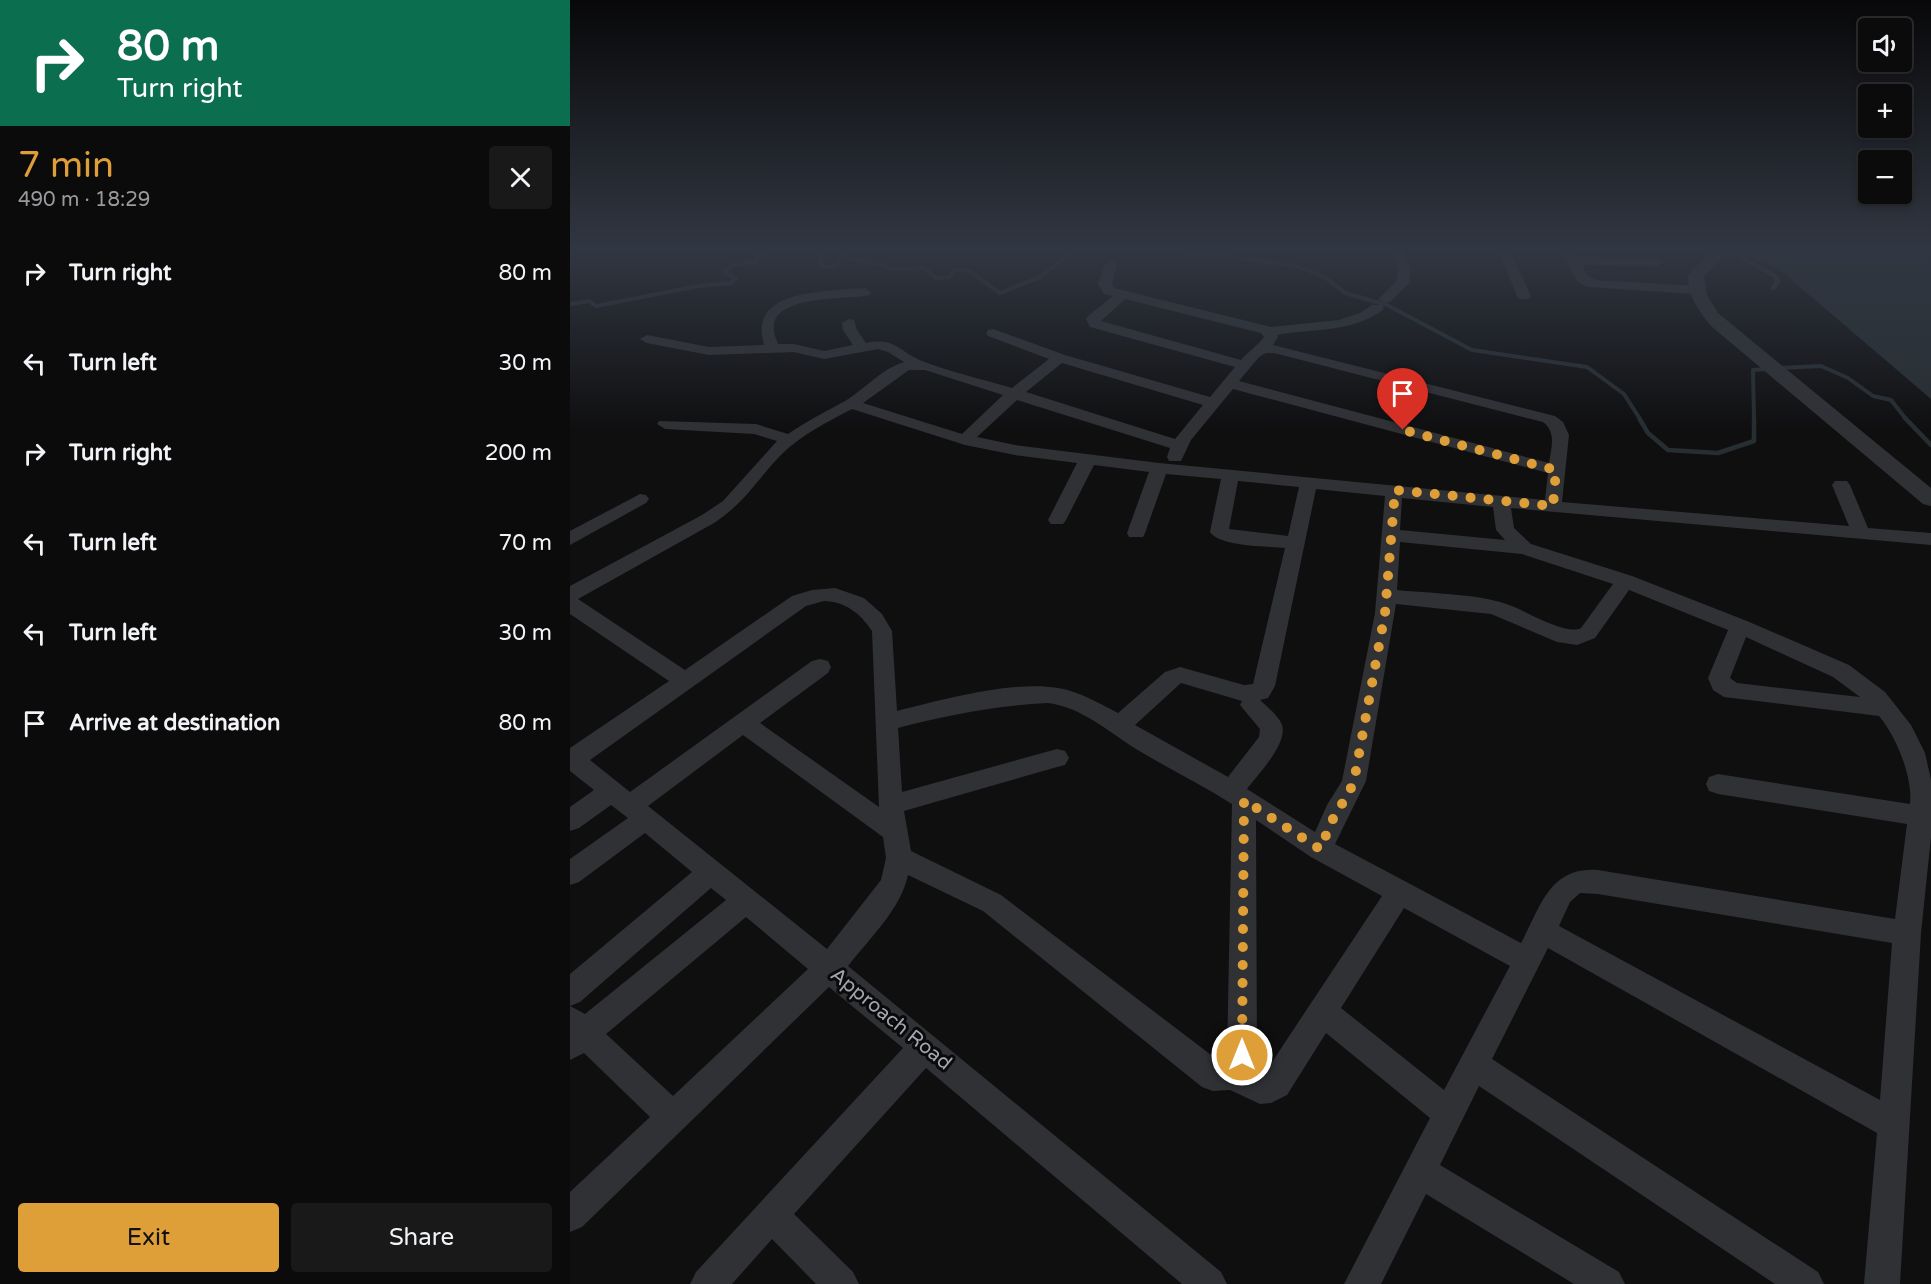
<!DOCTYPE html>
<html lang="en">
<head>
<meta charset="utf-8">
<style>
  :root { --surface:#0b0b0c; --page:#19191a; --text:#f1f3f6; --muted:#9a9b9d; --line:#2b2b2d; --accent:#df9f38 }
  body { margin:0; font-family:"Varela Round",sans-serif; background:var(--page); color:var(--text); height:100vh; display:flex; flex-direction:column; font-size:22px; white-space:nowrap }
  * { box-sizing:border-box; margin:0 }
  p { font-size:20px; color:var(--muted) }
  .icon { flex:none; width:33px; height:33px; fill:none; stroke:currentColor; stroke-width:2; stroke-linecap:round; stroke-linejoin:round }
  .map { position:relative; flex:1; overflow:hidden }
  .side { display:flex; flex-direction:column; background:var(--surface); width:570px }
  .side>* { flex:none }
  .banner { background:#0b6e4f; color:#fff; overflow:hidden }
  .buttons { position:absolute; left:1288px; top:18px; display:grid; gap:12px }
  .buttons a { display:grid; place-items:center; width:54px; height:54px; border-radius:6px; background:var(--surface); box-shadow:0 3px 9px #0003,0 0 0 2px var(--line); font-size:30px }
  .pin { position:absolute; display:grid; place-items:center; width:51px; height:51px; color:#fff; margin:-62px -26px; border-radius:50% 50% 50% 0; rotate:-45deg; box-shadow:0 0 6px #0007 }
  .pin .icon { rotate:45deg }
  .me { position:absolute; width:66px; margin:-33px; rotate:0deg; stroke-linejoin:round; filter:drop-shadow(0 0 4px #0008) }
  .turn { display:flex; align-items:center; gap:21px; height:126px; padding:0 18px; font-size:27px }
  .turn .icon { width:78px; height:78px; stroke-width:2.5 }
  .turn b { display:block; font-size:42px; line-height:51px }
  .round { display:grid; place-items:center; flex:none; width:63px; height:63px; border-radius:6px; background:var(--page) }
  .summary { display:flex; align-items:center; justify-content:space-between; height:102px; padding:0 18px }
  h1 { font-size:36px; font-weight:600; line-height:45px; color:var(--accent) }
  .primary-button { display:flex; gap:12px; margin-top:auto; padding:12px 18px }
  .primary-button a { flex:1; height:69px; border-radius:6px; background:var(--accent); color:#111; font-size:24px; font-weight:600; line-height:69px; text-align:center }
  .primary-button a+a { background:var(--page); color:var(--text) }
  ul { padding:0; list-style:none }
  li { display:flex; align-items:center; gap:18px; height:90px; padding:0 18px }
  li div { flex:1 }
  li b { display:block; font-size:22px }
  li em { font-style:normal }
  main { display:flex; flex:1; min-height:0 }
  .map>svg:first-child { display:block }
</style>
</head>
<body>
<main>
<section class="side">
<div class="banner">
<div class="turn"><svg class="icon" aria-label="right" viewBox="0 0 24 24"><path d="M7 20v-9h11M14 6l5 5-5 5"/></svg><div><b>80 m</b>Turn right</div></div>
</div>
<div class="summary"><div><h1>7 min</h1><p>490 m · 18:29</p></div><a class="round"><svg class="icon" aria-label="close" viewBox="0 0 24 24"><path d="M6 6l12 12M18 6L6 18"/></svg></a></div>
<ul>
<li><svg class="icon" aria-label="right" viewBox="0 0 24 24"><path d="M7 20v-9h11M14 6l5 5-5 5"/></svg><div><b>Turn right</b></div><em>80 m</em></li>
<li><svg class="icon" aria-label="left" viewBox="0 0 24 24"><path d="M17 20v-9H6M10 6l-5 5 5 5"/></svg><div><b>Turn left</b></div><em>30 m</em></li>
<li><svg class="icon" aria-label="right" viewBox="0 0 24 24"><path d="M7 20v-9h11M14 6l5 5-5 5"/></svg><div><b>Turn right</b></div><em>200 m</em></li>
<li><svg class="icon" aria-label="left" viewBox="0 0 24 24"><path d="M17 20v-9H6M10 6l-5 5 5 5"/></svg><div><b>Turn left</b></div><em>70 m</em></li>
<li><svg class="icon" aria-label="left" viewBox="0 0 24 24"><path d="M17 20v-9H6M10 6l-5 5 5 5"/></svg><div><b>Turn left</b></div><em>30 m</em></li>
<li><svg class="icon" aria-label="arrive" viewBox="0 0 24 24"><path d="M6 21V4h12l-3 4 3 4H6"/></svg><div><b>Arrive at destination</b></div><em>80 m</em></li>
</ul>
<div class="primary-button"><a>Exit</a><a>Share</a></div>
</section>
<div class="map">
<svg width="1361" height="1284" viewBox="0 0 1361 1284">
  <rect width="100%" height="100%" fill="#0f0f10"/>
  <!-- water -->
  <polygon fill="#272e32" points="1179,250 1361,250 1361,399 1210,270 1177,255"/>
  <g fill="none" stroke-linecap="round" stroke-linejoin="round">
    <!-- stream-far1 -->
    <g stroke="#272e32" stroke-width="4">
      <polyline points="225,250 226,252 234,250"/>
      <polyline points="246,250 252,261 250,266 263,267 273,257 309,264 321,269 354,268 366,278 379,277 385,269 399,271 430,293 470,277 505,250"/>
      <polyline points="595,250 723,265 755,277 775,293 817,305 902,350 1017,367 1054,394 1070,419"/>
      <polyline points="0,304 19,301 26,306 128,286 160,283 166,279 154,272 163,265 186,262 186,256 207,250"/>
      <polyline points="1209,368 1251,366 1278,378 1303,396 1321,400 1336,419"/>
      <polyline points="1184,419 1183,370 1199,369"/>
    </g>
    <!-- stream -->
    <g stroke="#272e32" stroke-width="4.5">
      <polyline points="1069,418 1078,433 1098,450 1148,453 1184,441 1184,418"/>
      <polyline points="1335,418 1361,445"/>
    </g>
    <!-- service -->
    <polygon fill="#303135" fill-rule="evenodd" points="1154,250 1162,250 1207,275 1211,281 1205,290 1200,289 1205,281 1203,277"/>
    <!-- minor -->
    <g fill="#303135" fill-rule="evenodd">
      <polygon points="820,250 832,250 840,266 840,282 820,302 815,303 808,299 827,281 828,266"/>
      <polygon points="928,250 940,250 961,296 959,299 949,299 947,296"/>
      <polygon points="991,250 1003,250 1007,257 1088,258 1094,262 1088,266 1012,265 1018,276 1026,280 1126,286 1133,290 1126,294 1018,287 1008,282"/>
      <path d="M541,260L547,264L542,284L544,288L701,327L769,320L790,313L802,305H812L814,308L812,311C779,333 744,328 707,335L708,337L703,345L985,416L993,422L999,435L992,502L1279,526L1262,485L1265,481H1277L1280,485L1298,528L1361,533V545L941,508L944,528L961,544L1062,576L1177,621L1279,665L1315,692L1341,725L1355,753L1361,780V837L1351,933L1330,1284H1294L1307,1133L978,948L922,1059L1248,1272L1254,1284H1205L909,1086L870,1165L1049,1272L1055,1284H1004L856,1194L811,1284H774L860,1118L756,1033L717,1095L701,1103L690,1104L660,1090L643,1091L632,1087L413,911L338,875C331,909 299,939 278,966L651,1272L657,1284H612L356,1068L224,1214L283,1272L289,1284H246L202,1239L162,1284H120L126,1272L333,1048L259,987L12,1227L0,1232V1192L80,1117L14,1053L0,1060V974L122,872L75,833L9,882L0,885V859L58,818L41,805L9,828L0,831V807L24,790L0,771V748L99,681L0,614V586L132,515L153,501L207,441L184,434L95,429L87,424L89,421L186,424L218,434C237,421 255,412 275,401C295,389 311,369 334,362L318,352L308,349L254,359L224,352L139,355L77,343L70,339L77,335L139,347L194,345C177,288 257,292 294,288L301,292L299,295C277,300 200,294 204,330C204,335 207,340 208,344H224L254,351L283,345L273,330L272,323L279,319L284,320L287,330L296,343C326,337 329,352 352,361C380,372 412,379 442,388L479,359L418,336L416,333L418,330L423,329L495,355L640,397L665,367L520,327L516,319L518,316L543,296L534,294L528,284L535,264ZM555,299L691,333L694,337C687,346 679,351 671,360L531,321ZM696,353H704L973,422C987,433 981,448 979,463L669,381L689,357ZM492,363L633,405L605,439L456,392ZM339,370H355L433,395L392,434L293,403ZM663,389L978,473L975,500L589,463L445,445L407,437L447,400L600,448L597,457L599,461H611L621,440ZM282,409L395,445L445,455L507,463L478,520L481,524H493L496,520L524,465L579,472L557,533L559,537H573L575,533L596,474L651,479L640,532C650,547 697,546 715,548L683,684L674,685L610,667L595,672L548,713C531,704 508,691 488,688C444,680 371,700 327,711L322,631L312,614L294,598L265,588L242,590L222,596L115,670L8,599L144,523C176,502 187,479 212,454C231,435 259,421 282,409ZM668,481L729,487L718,536L659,529ZM746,489L815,496L805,613L772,781L757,805L745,832L677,789C688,774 718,744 712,725C709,716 697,707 690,700L698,698L705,686ZM832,498L923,507L926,530L935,540L830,530ZM830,542L952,554L1043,584L1011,628C997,636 957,612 942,606C909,593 862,594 827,590ZM1059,590L1158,630L1138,678L1143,690L1154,697L1309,716C1326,736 1343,777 1340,804L1148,774L1139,777L1136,784L1139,791L1148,794L1337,824L1325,919L1028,870C979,866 970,908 951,943L765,844L796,781L826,604L921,614L987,642L1007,645L1025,638ZM254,601C276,602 290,613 302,631L309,807L190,723L258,673L261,667L258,661L250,659L242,661L60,792L20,760L236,606ZM1176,637L1263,677L1290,697L1167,683L1160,678ZM611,683L672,701L670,705L690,729L689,737L658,777L565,725ZM477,703C510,706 539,732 566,749C597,768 631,784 662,804L657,1055L653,1062L649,1061L431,895L341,851L334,811L487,767L495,765L499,758L495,751L487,749L332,792L328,728C378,715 426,706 477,703ZM173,735L313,837L316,858L311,880L257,949L78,806ZM686,820L741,857L812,896L694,1074L683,1069L687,1055ZM141,888L156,900L15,1014L0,1006L10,1002ZM1010,893L1028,894L1322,943L1310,1100L989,926L1000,902ZM834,908L940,966L874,1090L771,1008ZM176,917L238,969L103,1096L36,1034Z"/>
      <polygon points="70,494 76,495 79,499 76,503 0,545 0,531"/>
    </g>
    <!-- tertiary -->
    <path fill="#303135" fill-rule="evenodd" d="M1143,250H1161L1134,276L1137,295L1148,313L1361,488V506L1353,504L1141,326C1128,310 1118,296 1118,275Z"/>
  </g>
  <!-- sky -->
  <linearGradient id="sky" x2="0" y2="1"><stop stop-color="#080809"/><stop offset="0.58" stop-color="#313742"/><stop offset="1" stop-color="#313742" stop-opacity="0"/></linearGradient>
  <rect width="1361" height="430" fill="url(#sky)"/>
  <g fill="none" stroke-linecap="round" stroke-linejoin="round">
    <!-- route -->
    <polyline stroke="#df9f38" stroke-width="10" stroke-dasharray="0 18" points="672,1055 674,800 750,849 766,812 777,797 784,781 815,613 825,490 983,506 986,470 833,430"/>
  </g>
  <g text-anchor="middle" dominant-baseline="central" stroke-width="6" stroke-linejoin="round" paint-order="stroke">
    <!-- near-street labels -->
    <g font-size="20" fill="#a1a6b0" stroke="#0a0a0b">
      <text transform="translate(321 1019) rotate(39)">Approach Road</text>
    </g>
  </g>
</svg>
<div class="buttons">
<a><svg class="icon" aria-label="sound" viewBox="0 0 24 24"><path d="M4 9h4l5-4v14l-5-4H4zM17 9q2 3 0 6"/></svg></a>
<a>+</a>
<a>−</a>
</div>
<div class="pin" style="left:833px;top:430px;background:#d93025"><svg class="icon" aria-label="arrive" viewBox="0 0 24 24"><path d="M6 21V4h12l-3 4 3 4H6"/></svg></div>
<svg class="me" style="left:672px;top:1055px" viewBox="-20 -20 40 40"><circle r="17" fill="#df9f38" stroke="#fff" stroke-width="3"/><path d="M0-11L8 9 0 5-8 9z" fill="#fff"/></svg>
</div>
</main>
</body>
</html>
